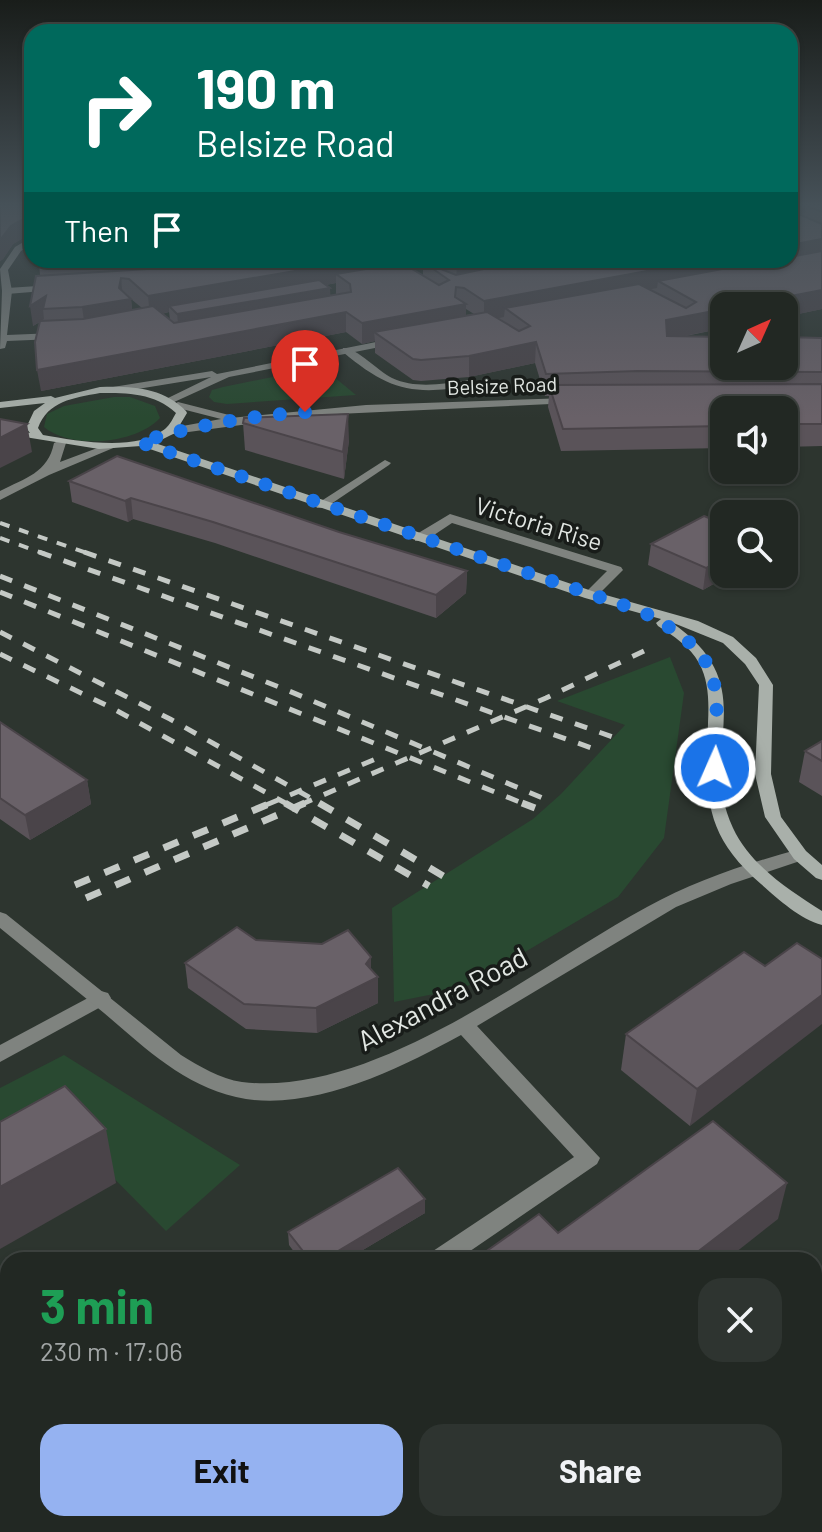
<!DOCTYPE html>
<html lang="en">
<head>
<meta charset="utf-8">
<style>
  :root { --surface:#222823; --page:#2e3430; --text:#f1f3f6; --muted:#a2a6a6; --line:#3f4441; --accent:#95b2f1 }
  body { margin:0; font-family:Barlow,sans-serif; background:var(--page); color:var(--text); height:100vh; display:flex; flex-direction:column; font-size:30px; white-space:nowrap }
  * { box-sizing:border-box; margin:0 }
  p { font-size:26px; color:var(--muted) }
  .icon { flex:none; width:44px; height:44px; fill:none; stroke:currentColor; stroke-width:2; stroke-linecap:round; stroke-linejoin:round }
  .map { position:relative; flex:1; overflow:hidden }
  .drawer { position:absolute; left:0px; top:1252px; width:822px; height:280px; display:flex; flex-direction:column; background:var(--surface); border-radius:24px 24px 0 0; box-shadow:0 2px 6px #0004,0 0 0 2px var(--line) }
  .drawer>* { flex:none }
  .top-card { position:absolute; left:24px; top:24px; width:774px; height:244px; border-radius:24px; box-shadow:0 2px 6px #0004,0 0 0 2px var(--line); background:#00695c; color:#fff; overflow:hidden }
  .needle { width:52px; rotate:45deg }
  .controls { position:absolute; left:710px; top:292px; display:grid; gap:16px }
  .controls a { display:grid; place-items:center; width:88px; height:88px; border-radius:16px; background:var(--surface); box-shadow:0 2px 6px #0004,0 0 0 2px var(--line); font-size:40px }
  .pin { position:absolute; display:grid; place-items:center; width:68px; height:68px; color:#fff; margin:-82px -34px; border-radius:50% 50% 50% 0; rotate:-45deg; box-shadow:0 0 8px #0007 }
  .pin .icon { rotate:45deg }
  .me { position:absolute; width:88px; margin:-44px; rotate:2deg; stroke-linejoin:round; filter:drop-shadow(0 0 6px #0008) }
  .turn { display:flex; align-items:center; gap:28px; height:168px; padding:0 40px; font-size:36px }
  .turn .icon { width:104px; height:104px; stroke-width:2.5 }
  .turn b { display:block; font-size:56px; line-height:68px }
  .then { display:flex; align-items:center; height:76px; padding:0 40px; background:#0003; gap:16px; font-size:30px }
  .round { display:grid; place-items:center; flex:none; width:84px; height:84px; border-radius:24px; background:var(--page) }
  .summary { display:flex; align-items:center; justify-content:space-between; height:136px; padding:0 40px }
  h1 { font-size:48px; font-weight:700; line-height:60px; color:#1e9e55 }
  .cta { display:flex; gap:16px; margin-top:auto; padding:16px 40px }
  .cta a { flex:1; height:92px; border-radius:24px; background:var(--accent); color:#111; font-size:32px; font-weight:700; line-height:92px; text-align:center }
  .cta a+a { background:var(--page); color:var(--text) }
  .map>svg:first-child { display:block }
</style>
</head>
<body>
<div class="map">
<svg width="822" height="1532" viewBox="0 0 822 1532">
  <rect width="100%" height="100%" fill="#2d352f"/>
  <!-- green -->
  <g fill="#294931">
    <polygon points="322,367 356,395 227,404 214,402 209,397 212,390 223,387"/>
    <path d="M114,397H130L155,406L160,418C136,444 71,450 44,427L47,414L64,406Z"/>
    <polygon points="670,657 684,693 664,838 618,897 464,988 394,1002 392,908 533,819 561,794 625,725 557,701"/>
    <polygon points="64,1055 240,1165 166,1231 76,1140 0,1184 0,1088"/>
  </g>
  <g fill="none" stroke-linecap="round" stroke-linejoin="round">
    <!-- service -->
    <g fill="#7f837f" fill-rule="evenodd">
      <polygon points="53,285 56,286 56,290 7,294 2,291 7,288"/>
      <path d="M343,348C356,347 378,371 392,378C416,389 443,384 468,380L473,383L468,386C412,396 387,389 343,352Z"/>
      <polygon points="385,460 391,463 389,465 325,508 317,508 315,505"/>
      <polygon points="101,991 108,993 111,998 108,1003 0,1062 0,1045"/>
    </g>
    <!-- minor -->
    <g fill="#7f837f" fill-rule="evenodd">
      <polygon points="32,237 32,244 21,251 8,270 12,291 7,335 55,333 60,336 55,339 7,341 5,348 0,349 2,291 0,269 15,247"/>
      <polygon points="396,338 401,341 400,343 229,377 172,403 167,400 168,398 211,377 113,393 108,390 113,387 212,371 217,374"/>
      <polygon points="568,398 572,399 572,403 316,415 166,435 160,432 166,429 221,419 174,407 173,405 178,402 229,415 230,418 366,405"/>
      <polygon points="450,514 621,567 623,570 595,598 590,599 583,595 607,571 452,523 425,541 415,541 415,535"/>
      <path d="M800,849L809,855L806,859L731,884L676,907L477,1026L600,1158L597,1164L457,1260H426L430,1253L574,1157L461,1035C399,1069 309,1114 236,1097C183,1085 144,1047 104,1013C69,985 35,956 0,928V912L6,914L181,1055C199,1066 220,1079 242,1082C374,1098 534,968 647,907C694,881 748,863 800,849Z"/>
      <polygon points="23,1524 58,1524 55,1532 20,1532"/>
    </g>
    <!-- tertiary -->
    <path fill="#7f837f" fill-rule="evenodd" d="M60,440L66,443L60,462L108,444L118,446L49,475L0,500V491C25,478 48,473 54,443Z"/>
    <!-- secondary -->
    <path fill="#a9b0aa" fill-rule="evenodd" d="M100,387C132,386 162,387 186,411L187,413L175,433L155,443L595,592L698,621L733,637L756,658L773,685L771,774L781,817L806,851L822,865V880L816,878L794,859L765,817L755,774L759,685L745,664L723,643L671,622C767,688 695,748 733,828C750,865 789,890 822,911V925C800,919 778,899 761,884C702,833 706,795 708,723C709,703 709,681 699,663C690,646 673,636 658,626L656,623L661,619L585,598L141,446L99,449L0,433V427L30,433L26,428L34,411L45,403L0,408V402L51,396L55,398ZM100,393C128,393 155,393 176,413C173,418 170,425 165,429C137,452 77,441 43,435L38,428C48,401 73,398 100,393Z"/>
    <!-- rail-far2 -->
    <g stroke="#c4c9c5" stroke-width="4" stroke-dasharray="10 10" stroke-linecap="butt">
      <polyline points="0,523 90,554"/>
      <polyline points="0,538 45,554"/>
    </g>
    <!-- rail-far1 -->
    <g stroke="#c4c9c5" stroke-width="5" stroke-dasharray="13 13" stroke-linecap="butt">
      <polyline points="39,552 600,751"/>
      <polyline points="84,552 613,737"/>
      <polyline points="0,576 289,691 552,802"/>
      <polyline points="0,592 527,805"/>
      <polyline points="0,632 170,719 323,805"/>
      <polyline points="0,654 110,707 289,805"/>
      <polyline points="266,805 378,758"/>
      <polyline points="300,805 546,698 644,651"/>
    </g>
    <!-- rail -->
    <g stroke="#c4c9c5" stroke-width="7" stroke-dasharray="16 16" stroke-linecap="butt">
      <polyline points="285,803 429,886"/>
      <polyline points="319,803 445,877"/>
      <polyline points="522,803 535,808"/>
      <polyline points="75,885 271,803"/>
      <polyline points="86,898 305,803"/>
    </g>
  </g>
  <!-- wall -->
  <g fill="#5a5359" fill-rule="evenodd">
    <polygon points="0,204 32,204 32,235 30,234 13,244 3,259 0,261"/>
    <path d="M790,204H822V309L784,317V306L724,328L686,336L822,338V446L784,447V410H724V448L561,451L548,407L549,396H545L535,363L469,377L421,381L413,380L375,353V341L362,344L346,332L41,391L40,322L33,326L40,275L39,264V260H790ZM423,268V275L413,270ZM336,283V294H338L330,296L326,285ZM131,299L142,308L132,310ZM466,309L474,314L466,315ZM169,312L170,320L162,314Z"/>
    <polygon points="243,423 349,440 344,479 245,450"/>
    <polygon points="69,481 339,532 467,571 466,593 436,618 215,543 133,519 128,522 72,502"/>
    <polygon points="651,544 724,574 731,574 703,590 648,565"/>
    <polygon points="0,722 87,780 91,804 30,840 0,819"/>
    <polygon points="822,741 822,796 799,782 805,751"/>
    <polygon points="256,940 371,969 378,977 378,1003 317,1033 246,1029 188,988 185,963"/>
    <polygon points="744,952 690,1126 621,1070 626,1034"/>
    <polygon points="425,1199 425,1213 346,1260 300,1260 289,1245 288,1232"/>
  </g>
  <!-- shaded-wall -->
  <g fill="#4a4449">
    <polygon points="791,204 822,204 807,206 806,213 790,216"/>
    <polygon points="28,216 30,234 13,244 3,259 0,261 0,240 11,226"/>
    <polygon points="822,239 821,257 668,286 658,281 657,288 514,315 505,308 504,317 484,321 484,301 707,260 790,260 790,245"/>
    <polygon points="359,260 439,260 439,265 430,267 423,262 423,268 346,281 336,274 336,283 174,311 169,306 169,312 150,316 148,296"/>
    <polygon points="472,260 577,260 456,282 457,263"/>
    <polygon points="121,278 123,298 131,299 133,319 85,327 82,307 119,288"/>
    <polygon points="456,287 456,306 466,304 466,324 374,332 375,341 362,344 362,323 455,297"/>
    <polygon points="330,288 331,305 179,332 177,314"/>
    <polygon points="822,290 822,309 784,317 784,306 738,306"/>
    <polygon points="46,296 43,309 44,319 33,326 30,306"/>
    <polygon points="724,309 724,328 664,340 666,320"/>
    <polygon points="346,312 346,332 41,391 37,370"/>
    <polygon points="536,342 535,363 469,377 469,356"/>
    <polygon points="348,414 349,440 344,479 343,452"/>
    <polygon points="27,424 32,452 0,468 0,438"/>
    <polygon points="131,498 133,519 128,522 125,501"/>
    <polygon points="724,558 724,574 731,574 703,590 706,568"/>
    <polygon points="467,571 466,593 436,618 436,595"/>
    <polygon points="87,780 91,804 30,840 25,815"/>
    <polygon points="371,957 371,980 378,977 378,1003 317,1033 316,1008 366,964"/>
    <polygon points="822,995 822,1024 690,1126 697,1089"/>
    <polygon points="106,1129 116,1183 0,1249 0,1187"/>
    <polygon points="787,1183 778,1219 726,1260 687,1260"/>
    <polygon points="425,1199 425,1213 346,1260 323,1260"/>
    <polygon points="3,1355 8,1373 8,1416 0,1421 0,1357"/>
    <polygon points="332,1524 364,1524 354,1532 322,1532"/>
  </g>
  <!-- building -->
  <g fill="#696168" stroke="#4a4449" stroke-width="2">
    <polygon points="0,204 32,204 32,219 28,216 11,226 0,240"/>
    <polygon points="790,204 792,204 791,211 822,224 822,239 790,245"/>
    <polygon points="816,204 822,204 822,212 807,206"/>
    <polygon points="822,251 822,290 738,306 724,306 724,309 666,320 667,336 724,337 724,366 784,366 784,337 822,338 822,372 638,371 546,374 536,342 469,356 421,360 413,359 374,332 487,312 519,331 530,326 505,308 639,284 686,308 696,302 658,281 771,260 790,260 790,257"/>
    <polygon points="39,260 359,260 148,296 129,279 121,278 119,288 131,299 82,307 43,309 46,296 30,306 36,276 147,269 149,260 39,264"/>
    <polygon points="449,260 472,260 457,263"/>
    <polygon points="526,260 707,260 484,301 464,288 456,287 455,297 466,304 362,323 346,312 37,370 35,342 40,321 83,319 153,306 174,323 351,292 350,284 336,274 402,263 439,285 449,280 423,262 456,275"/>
    <polygon points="319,280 330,288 177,314 169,306"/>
    <polygon points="822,384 822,424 784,424 784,410 724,410 724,426 563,429 549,385"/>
    <polygon points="348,414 343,452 243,423 244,418"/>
    <polygon points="0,419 27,424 0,438"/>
    <polygon points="117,456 339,532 467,571 436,595 213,522 131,498 125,501 69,481"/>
    <polygon points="704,516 724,524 724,558 706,568 651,544"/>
    <polygon points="0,722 87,780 25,815 0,798"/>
    <polygon points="822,741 822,761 805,751"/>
    <polygon points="237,927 256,940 322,944 348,930 371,957 366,964 378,977 316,1008 244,1004 185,963"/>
    <polygon points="797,943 822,959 822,995 697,1089 626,1034 744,952 765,966"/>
    <polygon points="65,1086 106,1129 0,1187 0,1122"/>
    <polygon points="713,1121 787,1183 687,1260 474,1260 539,1214 558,1233"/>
    <polygon points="398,1168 425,1199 323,1260 310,1260 288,1232"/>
    <polygon points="204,1524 332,1524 322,1532 193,1532"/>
  </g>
  <!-- sky -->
  <linearGradient id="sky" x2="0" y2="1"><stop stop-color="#191d1a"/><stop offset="0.49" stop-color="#465158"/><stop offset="1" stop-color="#465158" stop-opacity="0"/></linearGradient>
  <rect width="822" height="418" fill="url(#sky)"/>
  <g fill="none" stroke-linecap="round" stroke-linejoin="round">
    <!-- route -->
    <path stroke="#1a73e8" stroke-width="14" stroke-dasharray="0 25.2" d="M305,412C244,417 198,425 139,442L641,611C726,656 718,679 715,768"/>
  </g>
  <g text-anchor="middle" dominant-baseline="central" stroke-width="7" stroke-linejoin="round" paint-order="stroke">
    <!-- far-street labels -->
    <g font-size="20" fill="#e2e7e3" stroke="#181c19">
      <text transform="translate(502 385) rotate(-2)">Belsize Road</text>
    </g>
    <!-- street labels -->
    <g font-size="24" fill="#e2e7e3" stroke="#181c19">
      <text transform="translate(539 523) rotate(17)">Victoria Rise</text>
    </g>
    <!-- near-street labels -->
    <g font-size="28" fill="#e2e7e3" stroke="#181c19">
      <text transform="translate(442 998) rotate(-28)">Alexandra Road</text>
    </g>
  </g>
</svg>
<div class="controls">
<a><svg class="needle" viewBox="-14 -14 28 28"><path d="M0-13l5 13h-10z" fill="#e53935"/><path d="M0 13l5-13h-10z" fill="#a2a6a6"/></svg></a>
<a><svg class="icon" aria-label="sound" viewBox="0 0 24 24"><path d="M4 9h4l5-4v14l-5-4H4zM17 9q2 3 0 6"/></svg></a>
<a><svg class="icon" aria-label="search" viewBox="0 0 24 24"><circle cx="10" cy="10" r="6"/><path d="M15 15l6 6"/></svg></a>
</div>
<div class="pin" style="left:305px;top:412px;background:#d93025"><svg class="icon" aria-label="arrive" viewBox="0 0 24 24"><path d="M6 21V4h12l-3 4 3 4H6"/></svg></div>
<svg class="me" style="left:715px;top:768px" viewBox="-20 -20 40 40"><circle r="17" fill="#1a73e8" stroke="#fff" stroke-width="3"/><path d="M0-11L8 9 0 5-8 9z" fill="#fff"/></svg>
<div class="top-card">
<div class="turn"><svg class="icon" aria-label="right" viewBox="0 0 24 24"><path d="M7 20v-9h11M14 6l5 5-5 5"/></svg><div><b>190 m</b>Belsize Road</div></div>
<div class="then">Then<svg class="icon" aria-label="arrive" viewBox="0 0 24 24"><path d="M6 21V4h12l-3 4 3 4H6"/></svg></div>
</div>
<section class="drawer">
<div class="summary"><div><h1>3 min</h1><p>230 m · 17:06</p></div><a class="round"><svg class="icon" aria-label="close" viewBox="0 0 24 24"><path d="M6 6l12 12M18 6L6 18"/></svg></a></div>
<div class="cta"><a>Exit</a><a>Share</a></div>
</section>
</div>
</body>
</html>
